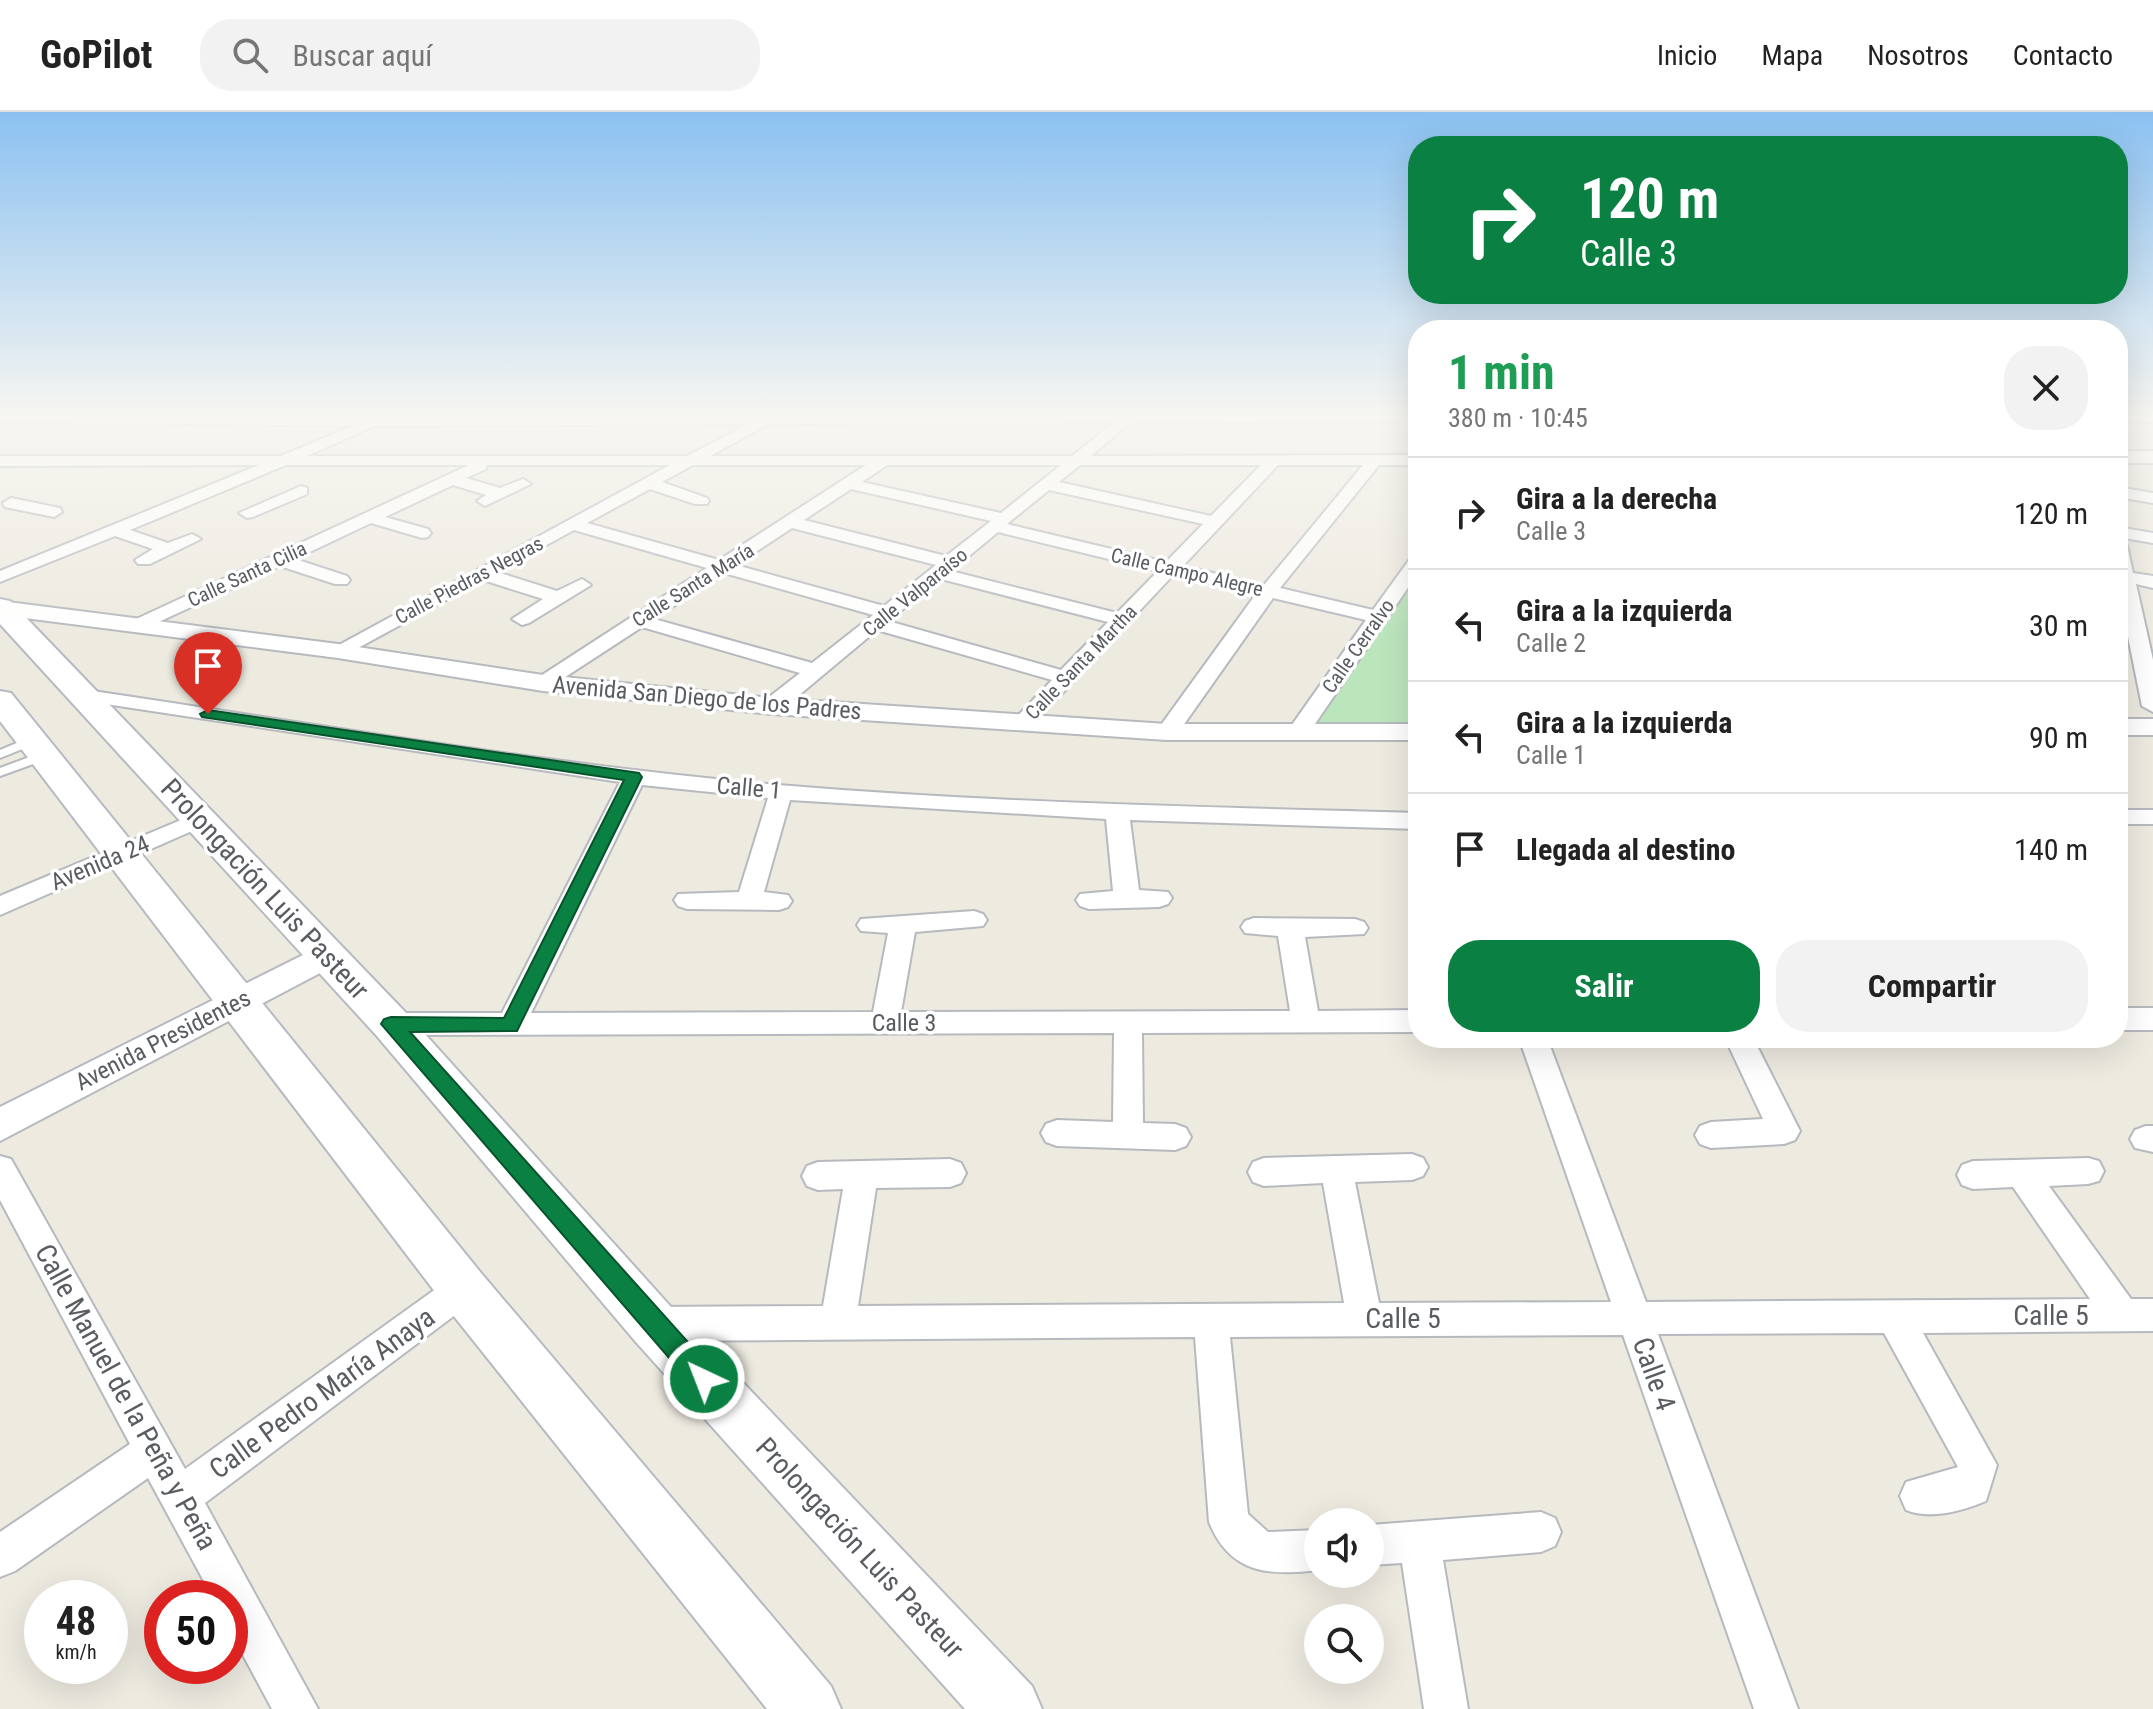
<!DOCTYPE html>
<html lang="es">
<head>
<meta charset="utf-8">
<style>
  :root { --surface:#fff; --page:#f2f2f2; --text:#222; --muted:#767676; --line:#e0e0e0; --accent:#0b8043 }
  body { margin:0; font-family:"Roboto Condensed",sans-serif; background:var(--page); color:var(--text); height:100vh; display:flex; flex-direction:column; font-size:30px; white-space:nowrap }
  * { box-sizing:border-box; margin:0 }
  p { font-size:26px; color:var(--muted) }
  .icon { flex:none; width:44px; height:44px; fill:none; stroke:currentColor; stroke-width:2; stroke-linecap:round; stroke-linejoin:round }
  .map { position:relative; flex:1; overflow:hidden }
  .details { position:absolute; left:1408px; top:208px; width:720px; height:728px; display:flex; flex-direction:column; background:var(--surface); border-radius:32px; box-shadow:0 8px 32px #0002 }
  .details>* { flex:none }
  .top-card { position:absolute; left:1408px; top:24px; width:720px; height:168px; border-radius:32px; box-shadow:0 8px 32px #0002; background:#0b8043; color:#fff; overflow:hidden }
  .controls { position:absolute; left:1304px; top:1396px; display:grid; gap:16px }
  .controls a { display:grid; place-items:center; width:80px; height:80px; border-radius:50%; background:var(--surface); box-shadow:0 8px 32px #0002; font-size:40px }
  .speed { position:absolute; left:24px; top:1468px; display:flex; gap:16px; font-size:40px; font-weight:700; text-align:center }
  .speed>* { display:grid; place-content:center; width:104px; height:104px; border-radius:50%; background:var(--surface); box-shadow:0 8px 32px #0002; line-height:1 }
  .speed small { font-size:20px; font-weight:400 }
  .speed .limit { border:12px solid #d22; background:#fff; color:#111 }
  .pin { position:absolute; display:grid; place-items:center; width:68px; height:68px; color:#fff; margin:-82px -34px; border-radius:50% 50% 50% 0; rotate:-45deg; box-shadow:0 0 8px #0007 }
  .pin .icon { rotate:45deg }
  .me { position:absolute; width:88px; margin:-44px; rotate:317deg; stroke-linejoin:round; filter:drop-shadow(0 0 6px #0008) }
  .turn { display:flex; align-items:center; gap:28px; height:168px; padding:0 40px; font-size:36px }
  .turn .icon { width:104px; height:104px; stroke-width:2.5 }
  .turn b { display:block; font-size:56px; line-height:68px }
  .round { display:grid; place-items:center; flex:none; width:84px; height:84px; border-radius:32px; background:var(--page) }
  .head { display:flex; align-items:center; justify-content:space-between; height:136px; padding:0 40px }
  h1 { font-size:48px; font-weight:700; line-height:60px; color:#1e9e55 }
  .primary-button { display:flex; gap:16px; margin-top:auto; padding:16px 40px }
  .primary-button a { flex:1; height:92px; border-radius:32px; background:var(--accent); color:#fff; font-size:32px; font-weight:700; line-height:92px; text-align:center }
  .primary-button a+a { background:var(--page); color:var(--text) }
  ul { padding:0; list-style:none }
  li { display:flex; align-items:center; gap:24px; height:112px; padding:0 40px; border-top:2px solid var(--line) }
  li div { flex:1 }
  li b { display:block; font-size:30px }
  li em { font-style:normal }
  header { display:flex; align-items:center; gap:48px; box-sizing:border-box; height:112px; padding:0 40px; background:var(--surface); border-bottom:2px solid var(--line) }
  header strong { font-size:38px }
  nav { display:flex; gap:44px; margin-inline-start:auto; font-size:28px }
  .search { width:560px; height:72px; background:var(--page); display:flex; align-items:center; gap:20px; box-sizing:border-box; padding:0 28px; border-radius:32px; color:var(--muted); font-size:30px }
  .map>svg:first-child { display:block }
</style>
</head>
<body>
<header>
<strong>GoPilot</strong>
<div class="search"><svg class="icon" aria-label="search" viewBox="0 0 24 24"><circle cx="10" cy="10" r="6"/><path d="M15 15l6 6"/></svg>Buscar aquí</div>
<nav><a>Inicio</a><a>Mapa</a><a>Nosotros</a><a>Contacto</a></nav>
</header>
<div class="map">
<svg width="2153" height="1597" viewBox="0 0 2153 1597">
  <rect width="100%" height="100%" fill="#edeae0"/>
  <!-- green -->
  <polygon fill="#bbe6bc" points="1418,460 1418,615 1310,615"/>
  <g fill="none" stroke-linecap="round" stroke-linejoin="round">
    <defs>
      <g id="service">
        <polygon points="31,625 37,629 35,632 0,646 0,638"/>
        <polygon points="43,640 47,641 49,644 47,647 0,664 0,656"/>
      </g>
      <g id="minor">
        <path d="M768,302L774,303V309L710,344H1072L1125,302L1138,304L1091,344L1418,343V353H1379L1280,476L1373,498L1412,444L1418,443V461L1306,625L1298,627L1287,620L1366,508L1273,486L1175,625L1167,627L1156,620L1256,482L1174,462L1029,617L1021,618L1010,612L1052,568L877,518L780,599L772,600L761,594L764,589L800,561L642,515L550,575H536L533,571L536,567L707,456L574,418L497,460L557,479L582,467L591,473L529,511L522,513L512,507L543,487L483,468L345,543H331L328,539L670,353H487L486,357L466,366L500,376L523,367L531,372L485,394L477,389L486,383L453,373L385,405L428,417L431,421L428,425L422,426L371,411L295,447L347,464L350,468L347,472H335L280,454L139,519L129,513L132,509L469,353H286L130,418L168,431L192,422L201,427L150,452H138L135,448L153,437L115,424L0,470V459L259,353L0,354V344H281L376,304L383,308L381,311L307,344H687ZM693,353H866L719,448L587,411L650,377L695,392H707L709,389L707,386L662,370ZM887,353H1061L1001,401L862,370ZM1080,353H1261L1211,404L1059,370ZM1278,353H1363L1264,473L1183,454ZM851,377L991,409L946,444L804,408ZM1049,378L1203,412L1166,450L1007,412ZM792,416L936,453L884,494L736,453ZM998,420L1158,459L1117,501L951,459ZM724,461L873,503L812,551L654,507ZM941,467L1108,510L1061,558L888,509Z"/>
        <polygon points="301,374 307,376 307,382 253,405 247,406 239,401"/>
        <polygon points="2118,375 2153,381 2153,391 2118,385"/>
        <polygon points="11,386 60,396 62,400 54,405 5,395 3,391"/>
        <polygon points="2118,415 2153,421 2153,431 2118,425"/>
        <polygon points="2118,428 2127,433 2133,461 2153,464 2153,476 2136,472 2153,548 2153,600 2142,594 2118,475"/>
        <path d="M86,578C316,612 547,653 779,673C992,691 1205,695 1418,701V717L1130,708L1139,778L1168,780L1172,786L1168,792L1159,795L1089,797L1080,794L1076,788L1080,782L1113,779L1106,707L790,688L764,780L788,783L792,789L788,795L779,798L687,797L678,794L674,788L678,782L739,780L768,686L642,673L531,901L873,900L888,821L861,819L857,813L861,807L974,799L983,802L987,808L983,814L915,820L901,900L1290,899L1278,824L1245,821L1241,815L1245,809L1254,806L1355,807L1364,810L1368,816L1364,822L1305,825L1318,899L1418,898V920L1142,921L1143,1011L1175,1012L1186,1016L1191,1025L1186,1034L1175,1038L1057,1034L1046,1030L1041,1021L1046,1012L1057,1008L1113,1010L1114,921L391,923L381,920L377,912L381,904L391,901H502L620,670L79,588L75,584L79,580Z"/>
        <rect x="2118" y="698" width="35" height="14"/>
        <polygon points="200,700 208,702 212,707 208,712 0,803 0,784"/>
        <rect x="2118" y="896" width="35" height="22"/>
        <path d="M1519,926H1547L1646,1190L2090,1187L2013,1075L1973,1077L1962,1073L1957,1063L1962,1053L1973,1049L2088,1046L2099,1049L2104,1059L2099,1069L2088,1072L2049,1074L2131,1187H2153V1219L1923,1221L1997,1353L1986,1389C1963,1399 1929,1408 1906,1398L1900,1384L1906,1370L1958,1355L1884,1221L1658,1222L1798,1597H1754L1623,1223L1230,1225L1248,1402L1268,1420L1318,1418V1458C1269,1464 1230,1462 1209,1410L1195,1225L653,1229L640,1224L635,1212L640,1200L653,1195L823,1194L843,1077L818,1078L807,1074L802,1064L807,1054L818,1050L950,1047L961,1051L966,1061L961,1071L950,1075L876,1076L858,1194L1344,1191L1323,1071L1264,1074L1253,1070L1248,1060L1253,1050L1264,1046L1412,1042L1423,1046L1428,1055L1423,1064L1412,1068L1355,1070L1379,1191L1611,1190Z"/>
        <polygon points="1725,926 1753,926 1800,1019 1795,1028 1784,1032 1711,1036 1700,1032 1695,1023 1700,1014 1711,1010 1763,1007"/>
        <polygon points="2146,1014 2153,1014 2153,1040 2135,1036 2130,1027 2135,1018"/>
        <polygon points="0,1044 11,1047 185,1357 451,1166 463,1161 475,1166 480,1177 475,1188 205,1391 318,1597 272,1597 230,1519 230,1486 213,1486 148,1366 15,1459 0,1465 0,1420 130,1332 0,1088"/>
        <polygon points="1541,1400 1555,1406 1561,1420 1555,1434 1541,1440 1443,1448 1468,1597 1424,1597 1402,1451 1370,1453 1370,1413"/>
      </g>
      <g id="tertiary">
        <rect x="2118" y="339" width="35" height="12"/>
        <polygon points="0,489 338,532 543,563 772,586 1167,612 1418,612 1418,628 1167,628 772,602 543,579 338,546 1,503"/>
        <rect x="2118" y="607" width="35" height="16"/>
        <polygon points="327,831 339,835 344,843 339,851 0,1029 0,995"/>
      </g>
      <g id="secondary">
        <polygon points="0,302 1418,302 1418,309 376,314 0,310"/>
        <polygon points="2118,302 2153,302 2153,310 2118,309"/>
        <polygon points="0,487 10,489 406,901 671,1195 1032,1574 1042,1597 965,1597 635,1229 376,923 0,512"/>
        <polygon points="0,579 11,581 481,1161 831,1574 841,1597 767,1597 445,1193 0,609"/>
      </g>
    </defs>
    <!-- service casing -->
    <use href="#service" stroke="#b6b9be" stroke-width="4"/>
    <!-- minor casing -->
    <use href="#minor" stroke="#b6b9be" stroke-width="4"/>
    <!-- tertiary casing -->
    <use href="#tertiary" stroke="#b6b9be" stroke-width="4"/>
    <!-- secondary casing -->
    <use href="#secondary" stroke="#b6bac0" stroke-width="4"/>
    <!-- service -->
    <use href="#service" fill="#fff" fill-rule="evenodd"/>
    <!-- minor -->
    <use href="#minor" fill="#fff" fill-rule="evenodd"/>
    <!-- tertiary -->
    <use href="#tertiary" fill="#fff" fill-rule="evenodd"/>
    <!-- secondary -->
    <use href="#secondary" fill="#fff" fill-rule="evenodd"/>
  </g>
  <!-- sky -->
  <linearGradient id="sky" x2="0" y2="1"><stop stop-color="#8bc1f1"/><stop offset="0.58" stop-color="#f7f6f1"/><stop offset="1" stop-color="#f7f6f1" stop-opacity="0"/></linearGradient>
  <rect width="2153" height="525" fill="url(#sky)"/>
  <!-- route -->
  <polygon fill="#0b8043" stroke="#07532c" stroke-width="2" points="208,598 639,661 642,665 517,919 410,920 713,1258 717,1267 713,1276 704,1280 695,1276 381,912 384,907 391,905 504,906 624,668 202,605 200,602"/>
  <g text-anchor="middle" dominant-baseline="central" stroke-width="7" stroke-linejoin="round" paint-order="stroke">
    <!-- far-street labels -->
    <g font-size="20" fill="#595d62" stroke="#fff">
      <text transform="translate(1187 460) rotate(13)">Calle Campo Alegre</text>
      <text transform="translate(247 462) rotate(-25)">Calle Santa Cilia</text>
      <text transform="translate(469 468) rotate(-28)">Calle Piedras Negras</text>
      <text transform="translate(693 473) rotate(-32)">Calle Santa María</text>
      <text transform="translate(915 480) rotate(-39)">Calle Valparaíso</text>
      <text transform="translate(1358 534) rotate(-55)">Calle Cerralvo</text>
      <text transform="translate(1081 550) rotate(-46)">Calle Santa Martha</text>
    </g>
    <!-- street labels -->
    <g font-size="24" fill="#595d62" stroke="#fff">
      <text transform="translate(707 586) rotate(5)">Avenida San Diego de los Padres</text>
      <text transform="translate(749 676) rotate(5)">Calle 1</text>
      <text transform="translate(100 751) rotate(-23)">Avenida 24</text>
      <text x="904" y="911">Calle 3</text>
      <text transform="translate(163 928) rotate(-27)">Avenida Presidentes</text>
    </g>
    <!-- near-street labels -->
    <g font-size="28" fill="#595d62" stroke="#fff">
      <text transform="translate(265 777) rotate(47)">Prolongación Luis Pasteur</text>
      <text x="2051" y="1203">Calle 5</text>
      <text x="1403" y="1206">Calle 5</text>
      <text transform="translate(1654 1262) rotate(70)">Calle 4</text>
      <text transform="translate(322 1281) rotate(-36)">Calle Pedro María Anaya</text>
      <text transform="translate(126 1285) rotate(61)">Calle Manuel de la Peña y Peña</text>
      <text transform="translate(860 1436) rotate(47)">Prolongación Luis Pasteur</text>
    </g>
  </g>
</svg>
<div class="controls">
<a><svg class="icon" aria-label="sound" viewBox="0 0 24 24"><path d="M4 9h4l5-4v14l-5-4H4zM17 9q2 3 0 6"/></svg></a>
<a><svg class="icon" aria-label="search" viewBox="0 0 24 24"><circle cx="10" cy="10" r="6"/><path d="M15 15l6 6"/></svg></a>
</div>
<div class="speed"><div>48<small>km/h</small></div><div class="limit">50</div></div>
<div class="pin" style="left:208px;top:602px;background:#d93025"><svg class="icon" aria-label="arrive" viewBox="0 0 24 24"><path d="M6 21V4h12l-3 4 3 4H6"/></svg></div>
<svg class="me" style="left:704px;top:1267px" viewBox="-20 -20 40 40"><circle r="17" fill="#0b8043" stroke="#fff" stroke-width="3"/><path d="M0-11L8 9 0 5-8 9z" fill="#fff"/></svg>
<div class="top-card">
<div class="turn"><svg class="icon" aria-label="right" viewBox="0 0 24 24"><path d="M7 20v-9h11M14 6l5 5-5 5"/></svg><div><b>120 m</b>Calle 3</div></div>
</div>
<section class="details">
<div class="head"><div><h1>1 min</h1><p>380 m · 10:45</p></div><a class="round"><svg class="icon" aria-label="close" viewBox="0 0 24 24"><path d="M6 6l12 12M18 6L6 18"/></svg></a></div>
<ul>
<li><svg class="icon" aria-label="right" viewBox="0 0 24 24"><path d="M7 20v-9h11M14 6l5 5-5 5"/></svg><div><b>Gira a la derecha</b><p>Calle 3</p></div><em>120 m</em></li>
<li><svg class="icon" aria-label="left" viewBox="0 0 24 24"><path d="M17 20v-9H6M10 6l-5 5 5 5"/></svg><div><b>Gira a la izquierda</b><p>Calle 2</p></div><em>30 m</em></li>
<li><svg class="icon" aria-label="left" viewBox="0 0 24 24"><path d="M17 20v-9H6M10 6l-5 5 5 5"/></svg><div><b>Gira a la izquierda</b><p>Calle 1</p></div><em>90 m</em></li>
<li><svg class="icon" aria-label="arrive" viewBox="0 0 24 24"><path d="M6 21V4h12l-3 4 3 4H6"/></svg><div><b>Llegada al destino</b></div><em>140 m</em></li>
</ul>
<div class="primary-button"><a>Salir</a><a>Compartir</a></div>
</section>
</div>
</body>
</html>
